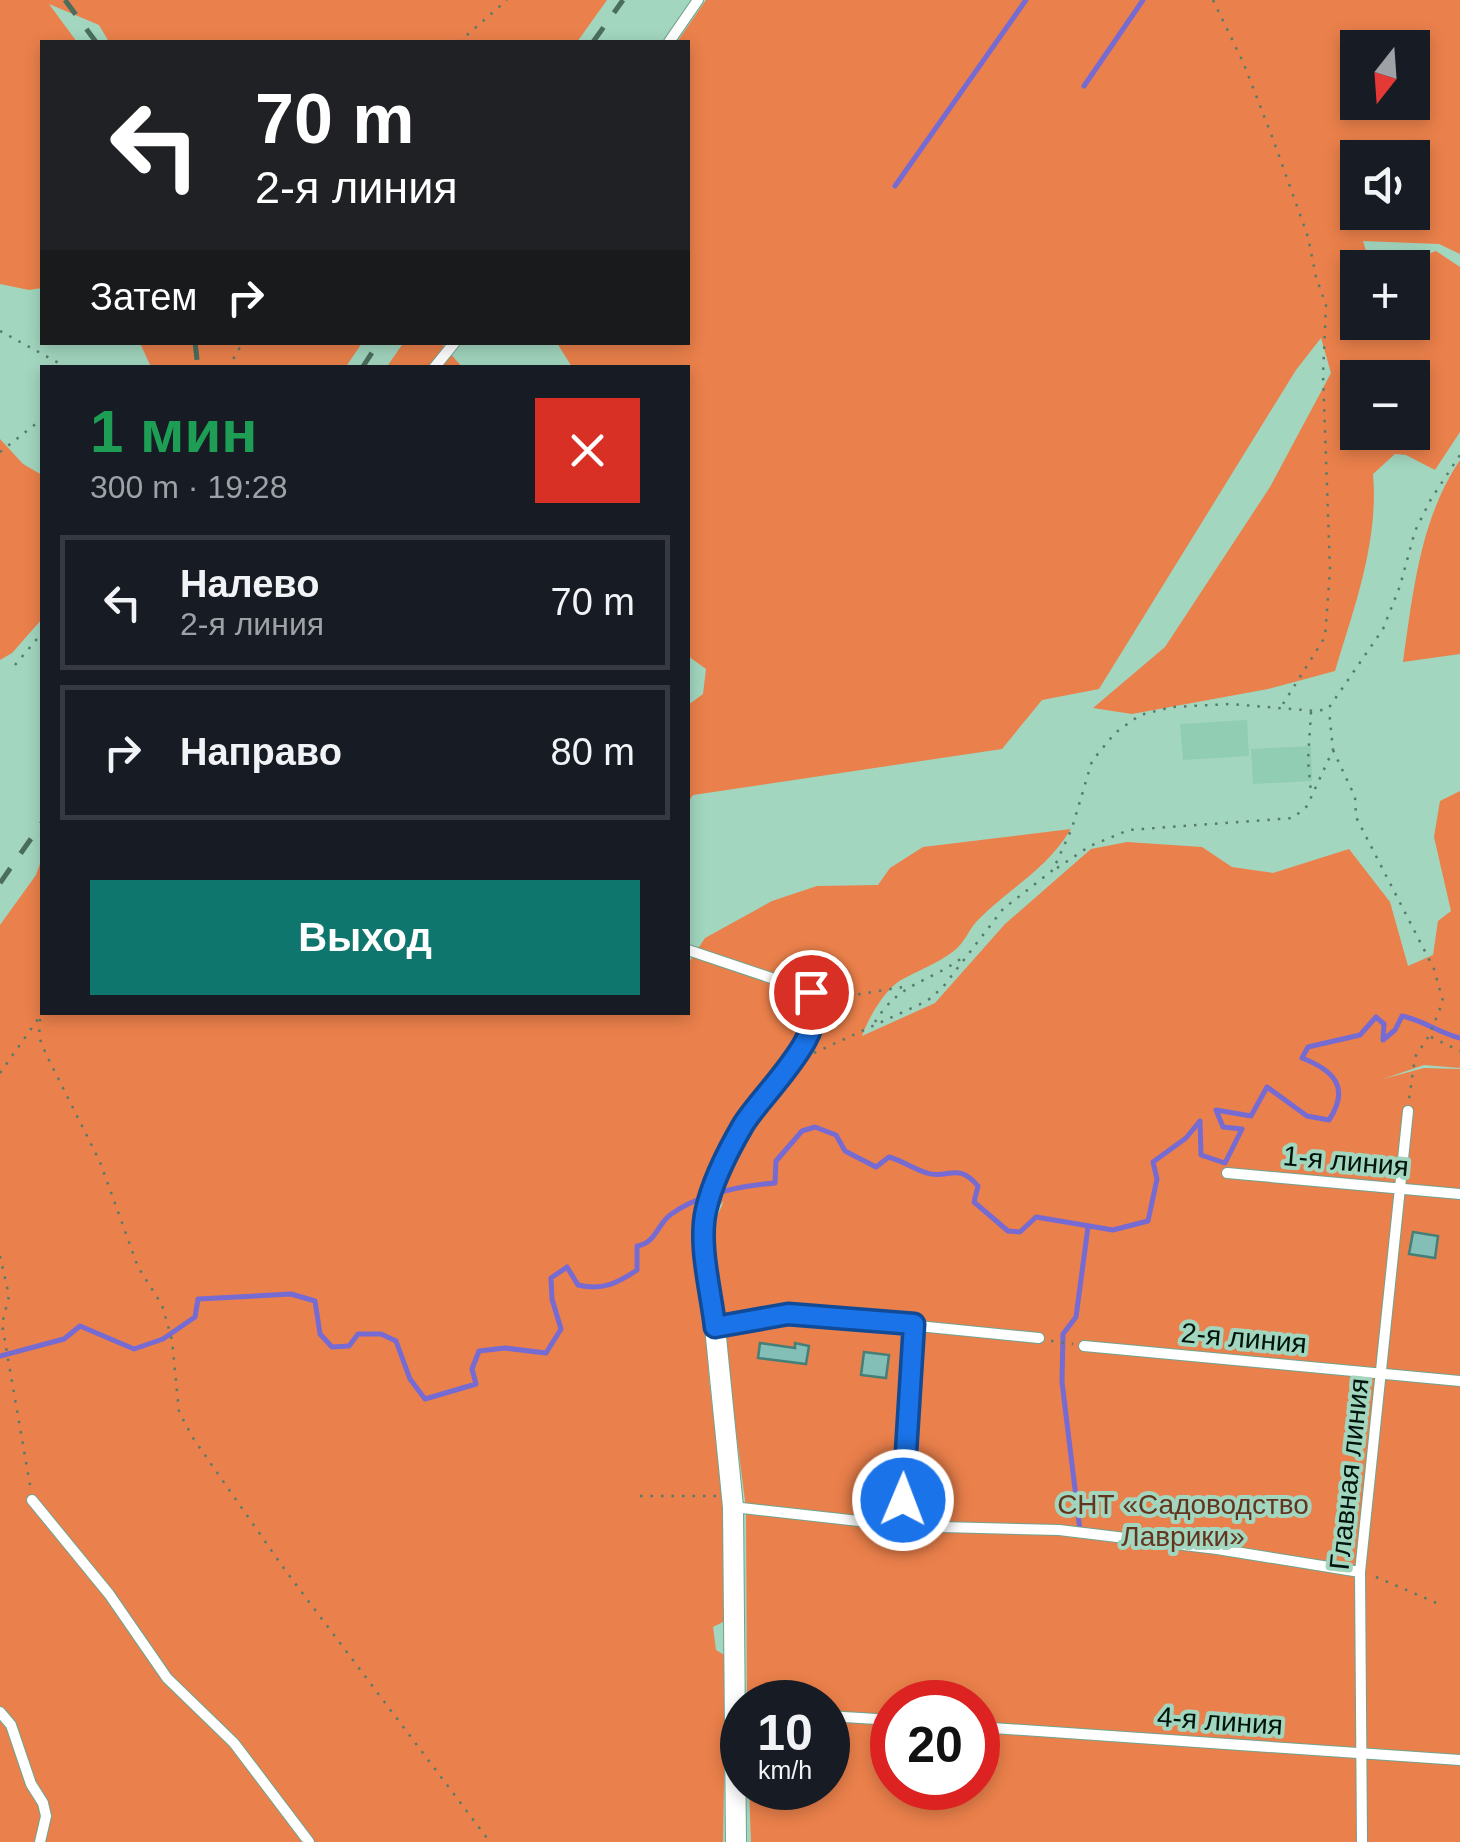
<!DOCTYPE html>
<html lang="ru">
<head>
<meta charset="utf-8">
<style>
  :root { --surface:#171b24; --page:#20242c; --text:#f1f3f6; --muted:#9ea1a6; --line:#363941; --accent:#0f766e }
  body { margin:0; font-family:Helvetica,sans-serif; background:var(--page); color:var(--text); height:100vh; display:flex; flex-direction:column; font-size:38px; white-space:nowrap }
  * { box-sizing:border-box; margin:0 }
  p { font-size:32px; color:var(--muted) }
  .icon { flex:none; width:55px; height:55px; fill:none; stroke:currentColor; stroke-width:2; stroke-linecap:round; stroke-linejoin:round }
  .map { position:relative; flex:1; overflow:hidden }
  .side { position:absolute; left:40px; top:365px; width:650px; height:650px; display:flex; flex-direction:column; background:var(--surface); border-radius:0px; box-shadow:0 5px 15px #0003 }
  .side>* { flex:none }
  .banner { position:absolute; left:40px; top:40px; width:650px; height:305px; border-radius:0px; box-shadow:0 5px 15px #0003; background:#202124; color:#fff; overflow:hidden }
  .needle { width:65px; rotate:197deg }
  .fabs { position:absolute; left:1340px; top:30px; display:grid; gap:20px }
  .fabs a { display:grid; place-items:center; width:90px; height:90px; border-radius:0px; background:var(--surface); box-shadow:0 5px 15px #0003; font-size:50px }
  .speed { position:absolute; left:720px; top:1680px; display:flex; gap:20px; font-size:50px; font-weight:700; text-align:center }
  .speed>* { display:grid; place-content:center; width:130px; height:130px; border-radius:50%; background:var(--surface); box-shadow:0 5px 15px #0003; line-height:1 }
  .speed small { font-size:25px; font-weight:400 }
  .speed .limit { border:15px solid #d22; background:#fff; color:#111 }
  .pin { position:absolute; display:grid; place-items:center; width:85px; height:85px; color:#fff; margin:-42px; border:5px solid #fff; border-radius:50%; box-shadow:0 2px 10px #0007 }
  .me { position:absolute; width:110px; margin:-55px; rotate:1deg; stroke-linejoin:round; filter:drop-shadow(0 0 8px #0008) }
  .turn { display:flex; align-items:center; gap:35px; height:210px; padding:0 50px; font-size:45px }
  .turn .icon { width:130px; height:130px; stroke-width:2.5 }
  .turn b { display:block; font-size:70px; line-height:85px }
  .then { display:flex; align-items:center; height:95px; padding:0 50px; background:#0003; gap:20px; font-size:38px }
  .round { display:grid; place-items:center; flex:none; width:105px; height:105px; border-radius:0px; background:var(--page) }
  .headline { display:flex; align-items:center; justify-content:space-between; height:170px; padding:0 50px }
  h1 { font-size:60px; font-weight:700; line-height:75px; color:#1e9e55 }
  .action { display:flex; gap:20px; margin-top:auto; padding:20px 50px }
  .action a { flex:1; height:115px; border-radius:0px; background:var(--accent); color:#fff; font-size:40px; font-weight:700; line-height:115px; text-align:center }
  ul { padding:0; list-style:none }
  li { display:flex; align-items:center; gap:30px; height:135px; margin:0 20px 15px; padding:0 30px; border:5px solid var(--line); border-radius:0px }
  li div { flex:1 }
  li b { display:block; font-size:38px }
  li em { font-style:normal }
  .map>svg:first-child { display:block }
</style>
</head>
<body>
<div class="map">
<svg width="1460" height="1842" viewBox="0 0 1460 1842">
  <rect width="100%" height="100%" fill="#a2d6bf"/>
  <!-- built -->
  <g fill="#91cdb3">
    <polygon points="1247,720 1249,756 1183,760 1180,724"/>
    <polygon points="1311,746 1312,781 1253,784 1251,749"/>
  </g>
  <!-- green -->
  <g fill="#ea804b" fill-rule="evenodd">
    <polygon points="0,0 607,0 577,42 109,42 99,25 49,4 77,42 42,42 42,288 29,290 0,284"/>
    <path d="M706,0H1460V254L1439,244L1363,241L1371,267L1358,268V322H1412V268L1398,267L1401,263L1436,251L1460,267V432L1435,470L1406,455L1395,454L1373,474C1379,541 1354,608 1335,671L1268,689L1132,714L1093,708L1165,647L1270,487L1331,373L1321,338L1296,370L1099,689L1042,700L1002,749L693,795L688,802V705L703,694L706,669L688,656V368L572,367L557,343L688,342V42H677ZM1358,48H1412V102H1358ZM1358,158H1412V212H1358ZM1358,378H1412V432H1358Z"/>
    <polygon points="404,342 441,343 462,367 386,368"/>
    <polygon points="140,343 362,343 345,368 151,367"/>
    <polygon points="0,439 23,464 42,475 42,619 12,653 0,660"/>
    <path d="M1460,460V654L1403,662C1413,593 1420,519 1460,460Z"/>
    <path d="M1460,791V1068L1424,1065L1383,1079L1424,1068L1460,1069V1842H751L749,1788H828V1702H747L746,1508L710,1232L724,1201L701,1226L699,1252L705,1304L709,1379L724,1503L725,1621L713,1627L716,1650L726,1656L723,1842H0V925L36,875L42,858V1012H688V964L705,938L772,901L817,886L878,885L890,868L923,847L1071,829C1045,871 1012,886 978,920C969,929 965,942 955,950C937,964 919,970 901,980C884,990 868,1019 862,1036L935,1003L1005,924L1091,849L1127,842L1202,847L1232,867L1273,873L1349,849L1390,902L1408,966L1433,955L1438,921L1451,911L1434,837L1440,801ZM892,1702H978V1788H892Z"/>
  </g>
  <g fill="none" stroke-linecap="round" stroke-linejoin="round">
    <!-- stream -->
    <g stroke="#766ad3" stroke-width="5">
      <polyline points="1084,86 1143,0"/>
      <polyline points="895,186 1026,0"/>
      <path d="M0,1356L64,1339L80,1326L134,1349L163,1339L195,1317L198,1299L291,1294L315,1301L320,1334L332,1347L349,1346L358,1334H381L396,1341L410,1379L425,1399L476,1384L472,1369L479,1351L505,1348L546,1353L561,1329L552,1299L551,1278L567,1267L578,1285C602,1291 618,1283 637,1270V1246C656,1243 657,1225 670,1215C699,1194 740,1186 775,1183L776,1161L802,1131L815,1127L836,1135L845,1151L876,1167L889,1157C903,1161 914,1169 927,1173C948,1180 957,1161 978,1186L974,1202L1008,1231L1020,1232L1036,1217L1113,1230L1148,1221L1157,1179L1153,1162L1186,1138L1200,1121L1201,1155L1225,1163L1242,1129L1223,1127L1216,1110L1251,1116L1267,1087L1307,1116L1329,1120C1351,1087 1333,1070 1302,1058L1308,1047L1360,1035L1376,1017L1384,1024L1383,1040L1395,1030L1402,1016C1423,1020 1439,1033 1460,1038"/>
      <polyline points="1080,1530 1062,1382 1063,1334 1076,1317 1088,1227"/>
    </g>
  </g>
  <!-- building -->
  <g fill="#83beb7" stroke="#457f78" stroke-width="2.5">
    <polygon points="1413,1232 1438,1236 1435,1258 1409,1254"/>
    <polygon points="760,1343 795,1348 795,1343 809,1346 806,1364 758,1358"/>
    <polygon points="864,1352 889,1355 886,1378 861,1375"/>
  </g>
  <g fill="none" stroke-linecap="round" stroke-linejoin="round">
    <defs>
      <g id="lane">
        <polyline points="669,42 698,0"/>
        <polyline points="434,368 455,342"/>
        <path d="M688,950L801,988C851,1009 756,1102 742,1127C729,1151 711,1184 706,1212C699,1247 711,1291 715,1327L788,1313L1039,1338"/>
        <polyline points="1227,1173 1460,1194"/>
        <polyline points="1084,1346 1460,1381"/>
        <polyline points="32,1500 109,1594 167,1678 234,1743 309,1842"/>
        <polyline points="733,1507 904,1526 1059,1530 1217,1549 1360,1572"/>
        <polyline points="904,1526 902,1475 914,1324"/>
        <polyline points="0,1712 11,1725 31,1784 43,1803 46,1816 40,1842"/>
        <polyline points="828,1716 892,1720"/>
        <polyline points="978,1727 1460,1760"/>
        <polyline points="1362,1842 1360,1572 1408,1111"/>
      </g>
      <polyline id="street" points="715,1327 733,1507 736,1842"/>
    </defs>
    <!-- lane casing -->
    <use href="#lane" stroke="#71a38e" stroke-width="12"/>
    <!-- street casing -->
    <use href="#street" stroke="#71a38e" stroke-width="22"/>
    <!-- path -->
    <g stroke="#577b6b" stroke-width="2.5" stroke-dasharray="2.5 8" stroke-linecap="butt">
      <polyline points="1213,0 1243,62 1273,139 1308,237 1316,277 1326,305 1323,375 1330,570 1325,637 1283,704"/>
      <polyline points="459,42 507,0"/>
      <polyline points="0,331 68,368"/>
      <polyline points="228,368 243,342"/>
      <polyline points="0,452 37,423 42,423"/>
      <polyline points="15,665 42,633"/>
      <polyline points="1311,712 1308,760 1311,793"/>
      <polyline points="1333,750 1355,797 1356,817 1434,969 1443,1001 1429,1036 1415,1057 1409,1100"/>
      <polyline points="1057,868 1090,846 1129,830 1293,818 1307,806 1333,750 1329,710"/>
      <polyline points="827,995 842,997 903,987"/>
      <polyline points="40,1019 39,1037 46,1054 100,1162 138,1267 162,1305 172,1340 179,1412 193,1438 285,1570 490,1842"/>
      <path d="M875,1022C899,982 929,983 963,957"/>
      <polyline points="1431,1037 1460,1051"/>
      <polyline points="814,1053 927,1001 943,987 1003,909 1053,870 1072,828 1092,761 1115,733 1140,715 1172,707 1230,704 1316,711 1328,709 1383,629 1400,586 1415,531 1431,499 1460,455"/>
      <polyline points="0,1073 43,1012"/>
      <polyline points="0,1256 9,1296 2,1324 30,1485"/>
      <polyline points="1051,1341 1073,1344"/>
      <polyline points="640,1496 716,1496"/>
      <polyline points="1376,1577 1439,1604"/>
    </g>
    <!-- lane -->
    <use href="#lane" stroke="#fff" stroke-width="10"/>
    <!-- street -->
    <use href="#street" stroke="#fff" stroke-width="20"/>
    <!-- rail -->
    <g stroke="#4b6d5e" stroke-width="5" stroke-dasharray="18 18" stroke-linecap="butt">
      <polyline points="65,0 96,42"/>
      <polyline points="593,42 623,0"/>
      <polyline points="195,342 198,368"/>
      <polyline points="362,368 379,342"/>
      <polyline points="0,883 42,823"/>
    </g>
  </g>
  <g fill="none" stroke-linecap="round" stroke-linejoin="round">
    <defs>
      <path id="route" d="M811,992C833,1032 762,1093 743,1125C729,1149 712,1183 706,1210C698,1245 711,1291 715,1327L788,1314L914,1324L903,1500"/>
    </defs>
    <!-- route casing -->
    <use href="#route" stroke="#114b97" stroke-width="25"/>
    <!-- route -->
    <use href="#route" stroke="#1a73e8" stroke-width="18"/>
  </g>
  <g text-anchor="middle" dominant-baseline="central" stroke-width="8" stroke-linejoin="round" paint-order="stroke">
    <!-- street labels -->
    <g font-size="28" fill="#02150d" stroke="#a2d6bf">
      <text transform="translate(1346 1161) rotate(5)">1-я линия</text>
      <text transform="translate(1244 1338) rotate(5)">2-я линия</text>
      <text transform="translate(1349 1474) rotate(-84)">Главная линия</text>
      <text transform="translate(1220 1721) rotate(4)">4-я линия</text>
    </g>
    <!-- park labels -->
    <g font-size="28" fill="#63351f" stroke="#a2d6bf">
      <text x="1183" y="1504">СНТ «Садоводство<tspan x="1183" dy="32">Лаврики»</tspan></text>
    </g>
  </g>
</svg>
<div class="fabs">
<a><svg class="needle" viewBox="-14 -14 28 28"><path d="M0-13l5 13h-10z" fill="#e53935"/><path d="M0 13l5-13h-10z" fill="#9ea1a6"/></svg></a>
<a><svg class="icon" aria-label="sound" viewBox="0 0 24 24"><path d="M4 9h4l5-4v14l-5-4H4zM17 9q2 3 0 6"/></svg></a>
<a>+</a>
<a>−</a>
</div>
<div class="speed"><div>10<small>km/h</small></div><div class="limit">20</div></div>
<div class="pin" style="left:811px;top:992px;background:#d93025"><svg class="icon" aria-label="arrive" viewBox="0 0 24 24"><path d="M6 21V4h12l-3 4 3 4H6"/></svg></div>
<svg class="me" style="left:903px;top:1500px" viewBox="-20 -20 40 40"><circle r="17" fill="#1a73e8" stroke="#fff" stroke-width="3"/><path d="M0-11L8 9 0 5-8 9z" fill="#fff"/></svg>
<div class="banner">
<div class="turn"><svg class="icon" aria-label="left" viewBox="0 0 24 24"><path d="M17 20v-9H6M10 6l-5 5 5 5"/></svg><div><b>70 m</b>2-я линия</div></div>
<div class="then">Затем<svg class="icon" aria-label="right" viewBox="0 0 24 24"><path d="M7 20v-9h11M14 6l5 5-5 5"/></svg></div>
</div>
<section class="side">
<div class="headline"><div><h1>1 мин</h1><p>300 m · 19:28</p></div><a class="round" style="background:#d93025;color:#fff"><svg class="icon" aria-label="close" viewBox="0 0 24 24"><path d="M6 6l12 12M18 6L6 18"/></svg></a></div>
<ul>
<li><svg class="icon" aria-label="left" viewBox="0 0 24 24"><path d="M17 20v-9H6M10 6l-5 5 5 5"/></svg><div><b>Налево</b><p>2-я линия</p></div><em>70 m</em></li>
<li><svg class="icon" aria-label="right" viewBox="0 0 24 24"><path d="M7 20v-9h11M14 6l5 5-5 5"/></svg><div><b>Направо</b></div><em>80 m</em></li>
</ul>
<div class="action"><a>Выход</a></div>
</section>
</div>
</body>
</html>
